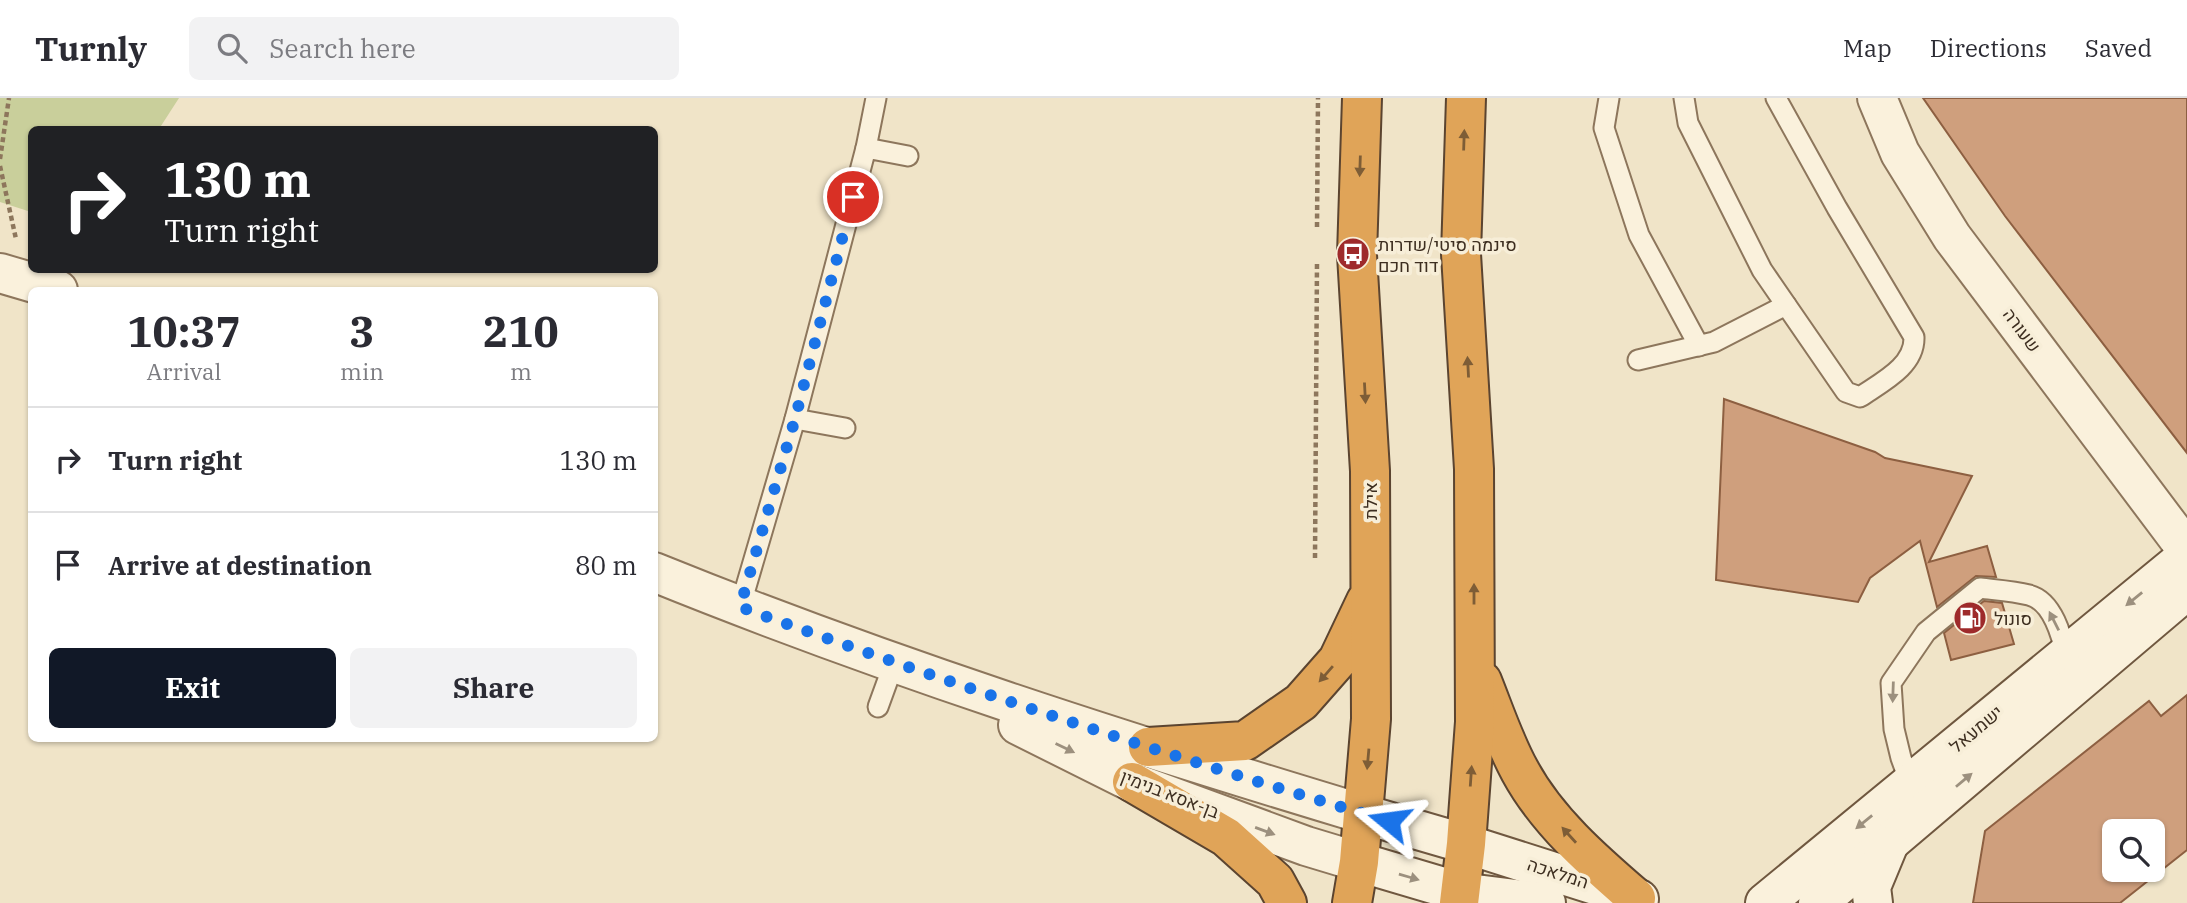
<!DOCTYPE html>
<html lang="en">
<head>
<meta charset="utf-8">
<style>
  :root { --surface:#fff; --page:#f2f2f3; --text:#2b2b33; --muted:#7c7c81; --line:#e1e1e2; --accent:#111827 }
  body { margin:0; font-family:"IBM Plex Serif",Heebo,serif; background:var(--page); color:var(--text); height:100vh; display:flex; flex-direction:column; font-size:26px; white-space:nowrap }
  * { box-sizing:border-box; margin:0 }
  p { font-size:23px; color:var(--muted) }
  .icon { flex:none; width:38px; height:38px; fill:none; stroke:currentColor; stroke-width:2; stroke-linecap:round; stroke-linejoin:round }
  .map { position:relative; flex:1; overflow:hidden }
  .details { position:absolute; left:28px; top:189px; width:630px; height:455px; display:flex; flex-direction:column; background:var(--surface); border-radius:10px; box-shadow:0 2px 5px #0004 }
  .details>* { flex:none }
  .banner { position:absolute; left:28px; top:28px; width:630px; height:147px; border-radius:10px; box-shadow:0 2px 5px #0004; background:#202124; color:#fff; overflow:hidden }
  .buttons { position:absolute; left:2102px; top:721px; display:grid; gap:14px }
  .buttons a { display:grid; place-items:center; width:63px; height:63px; border-radius:10px; background:var(--surface); box-shadow:0 2px 5px #0004; font-size:35px }
  .pin { position:absolute; display:grid; place-items:center; width:60px; height:60px; color:#fff; margin:-30px; border:4px solid #fff; border-radius:50%; box-shadow:0 2px 7px #0007 }
  .me { position:absolute; width:77px; margin:-38px; rotate:286deg; stroke-linejoin:round; filter:drop-shadow(0 0 5px #0008) }
  .turn { display:flex; align-items:center; gap:24px; height:147px; padding:0 21px; font-size:32px }
  .turn .icon { width:91px; height:91px; stroke-width:2.5 }
  .turn b { display:block; font-size:49px; line-height:60px }
  .eta { display:flex; justify-content:space-evenly; align-items:center; height:119px; text-align:center }
  .eta b { font-size:42px; font-weight:700; line-height:49px }
  .button { display:flex; gap:14px; margin-top:auto; padding:14px 21px }
  .button a { flex:1; height:80px; border-radius:10px; background:var(--accent); color:#fff; font-size:28px; font-weight:700; line-height:80px; text-align:center }
  .button a+a { background:var(--page); color:var(--text) }
  ul { padding:0; list-style:none }
  li { display:flex; align-items:center; gap:21px; height:105px; padding:0 21px; border-top:2px solid var(--line) }
  li div { flex:1 }
  li b { display:block; font-size:26px }
  li em { font-style:normal }
  header { display:flex; align-items:center; gap:42px; box-sizing:border-box; height:98px; padding:0 35px; background:var(--surface); border-bottom:2px solid var(--line) }
  header strong { font-size:33px }
  nav { display:flex; gap:38px; margin-inline-start:auto; font-size:24px }
  .search { width:490px; height:63px; background:var(--page); display:flex; align-items:center; gap:18px; box-sizing:border-box; padding:0 24px; border-radius:10px; color:var(--muted); font-size:26px }
  .map>svg:first-child { display:block }
</style>
</head>
<body>
<header>
<strong>Turnly</strong>
<div class="search"><svg class="icon" aria-label="search" viewBox="0 0 24 24"><circle cx="10" cy="10" r="6"/><path d="M15 15l6 6"/></svg>Search here</div>
<nav><a>Map</a><a>Directions</a><a>Saved</a></nav>
</header>
<div class="map">
<svg width="2187" height="805" viewBox="0 0 2187 805">
  <rect width="100%" height="100%" fill="#f0e4c8"/>
  <!-- green -->
  <polygon fill="#c9cf9b" points="0,0 179,0 159,31 32,32 31,114 0,104"/>
  <!-- building -->
  <g fill="#cf9f7d" stroke="#8d5f41" stroke-width="2" fill-rule="evenodd">
    <polygon points="1923,0 2187,0 2187,355 2005,118"/>
    <polygon points="1724,301 1875,354 1885,360 1972,378 1929,464 1987,448 1996,479 1976,478 1937,509 1920,443 1870,480 1858,504 1716,482"/>
    <polygon points="1984,503 2002,505 2014,546 1951,562 1944,535"/>
    <path d="M2187,597V752L2120,805H1973L1985,733L2149,603L2161,618ZM2114,733H2152V772H2114Z"/>
  </g>
  <g fill="none" stroke-linecap="round" stroke-linejoin="round">
    <defs>
      <g id="lane">
        <polyline points="1609,0 1604,30 1639,137 1699,248"/>
        <path d="M1684,0L1688,25L1762,172L1846,294L1860,299C1882,284 1915,268 1914,239L1837,110L1776,0"/>
        <polyline points="866,50 876,0"/>
        <polyline points="1638,262 1714,244 1786,207"/>
        <polyline points="795,321 845,330"/>
        <polyline points="740,509 795,321 866,50 908,58"/>
        <polyline points="878,609 894,565"/>
        <path d="M1912,690L1901,660L1894,631L1891,585L1926,534L1980,490C1996,492 2013,493 2029,497C2053,503 2062,539 2067,560"/>
      </g>
      <g id="street">
        <polyline points="1877,0 1900,55 1952,139 2187,452"/>
        <polyline points="0,175 58,192"/>
        <path d="M654,474C886,568 1124,644 1363,716"/>
        <polyline points="1018,627 1132,684 1306,748 1359,764"/>
      </g>
      <g id="secondary">
        <polyline points="1363,716 1466,746 1639,801"/>
        <polyline points="1359,764 1460,794 1546,805"/>
        <polyline points="1765,805 2187,458"/>
        <polyline points="1818,805 2187,492"/>
        <polyline points="1873,805 1871,789 1888,748"/>
      </g>
      <g id="highway">
        <path d="M1482,583C1494,613 1504,644 1520,673C1547,723 1593,763 1636,800"/>
        <polyline points="1148,649 1245,643 1301,604 1338,562 1366,503"/>
        <polyline points="1132,684 1226,739 1275,783 1287,805"/>
        <polyline points="1352,805 1359,764 1371,621 1370,373 1357,157 1362,0"/>
        <polyline points="1459,805 1466,746 1475,624 1474,371 1461,156 1466,0"/>
      </g>
    </defs>
    <!-- lane casing -->
    <use href="#lane" stroke="#8d765c" stroke-width="23"/>
    <!-- street casing -->
    <use href="#street" stroke="#8d765c" stroke-width="42"/>
    <!-- secondary casing -->
    <use href="#secondary" stroke="#6f573f" stroke-width="42"/>
    <!-- highway casing -->
    <use href="#highway" stroke="#5b4430" stroke-width="42"/>
    <!-- path -->
    <g stroke="#8d765c" stroke-width="4.5" stroke-dasharray="5 3.5" stroke-linecap="butt">
      <polyline points="0,61 9,0"/>
      <polyline points="0,68 16,141"/>
      <polyline points="1317,129 1318,0"/>
      <polyline points="1315,460 1317,165"/>
    </g>
    <!-- lane -->
    <use href="#lane" stroke="#faf1dc" stroke-width="19"/>
    <!-- street -->
    <use href="#street" stroke="#faf1dc" stroke-width="38"/>
    <!-- secondary -->
    <use href="#secondary" stroke="#faf1dc" stroke-width="38"/>
    <!-- highway -->
    <use href="#highway" stroke="#e0a458" stroke-width="38"/>
  </g>
  <!-- one-way arrows -->
  <defs><path id="oneway-solid" d="M-6-.8H1V-3.2L6.5 0L1 3.2V.8H-6Z" transform="scale(1.75)"/></defs>
  <g fill="#7e5d36">
    <use href="#oneway-solid" transform="translate(1464 42) rotate(-88)"/>
    <use href="#oneway-solid" transform="translate(1360 68) rotate(92)"/>
    <use href="#oneway-solid" transform="translate(1468 269) rotate(-93)"/>
    <use href="#oneway-solid" transform="translate(1365 295) rotate(87)"/>
    <use href="#oneway-solid" transform="translate(1474 496) rotate(-90)"/>
    <use href="#oneway-solid" transform="translate(1326 576) rotate(131)"/>
    <use href="#oneway-solid" transform="translate(1368 661) rotate(95)"/>
    <use href="#oneway-solid" transform="translate(1471 678) rotate(-86)"/>
    <use href="#oneway-solid" transform="translate(1569 737) rotate(-132)"/>
  </g>
  <g fill="#9c907e">
    <use href="#oneway-solid" transform="translate(2134 501) rotate(141)"/>
    <use href="#oneway-solid" transform="translate(2054 523) rotate(-117)"/>
    <use href="#oneway-solid" transform="translate(1893 594) rotate(92)"/>
    <use href="#oneway-solid" transform="translate(1065 650) rotate(26)"/>
    <use href="#oneway-solid" transform="translate(1964 682) rotate(-40)"/>
    <use href="#oneway-solid" transform="translate(1864 724) rotate(141)"/>
    <use href="#oneway-solid" transform="translate(1265 733) rotate(20)"/>
    <use href="#oneway-solid" transform="translate(1409 779) rotate(16)"/>
  </g>
  <g fill="none" stroke-linecap="round" stroke-linejoin="round">
    <!-- route -->
    <path stroke="#1a73e8" stroke-width="12" stroke-dasharray="0 21.6" d="M853,99L795,321L740,509C954,587 1170,659 1389,723"/>
  </g>
  <!-- icons -->
  <defs>
    <symbol id="bus-disc" viewBox="-11 -11 22 22"><circle r="9.5" fill="#9e2a2b" stroke="#f7eed8"/><path d="M-5-6H5V4H4V6H2V4H-2V6H-4V4H-5ZM-3.5-4V0h7V-4ZM-3.5 1.2v1.5H-2V1.2ZM2 1.2v1.5H3.5V1.2Z" fill="#fff"/></symbol>
    <symbol id="fuel-disc" viewBox="-11 -11 22 22"><circle r="9.5" fill="#9e2a2b" stroke="#f7eed8"/><path d="M-5.5-6h7V0h2V4h1.3V-2.5L3-4.5l.8-.8L6-3V5H2.5V1h-1V6h-7ZM-4.2-4.7v3.2H.2V-4.7Z" fill="#fff"/></symbol>
  </defs>
  <g fill-rule="evenodd">
    <use href="#bus-disc" x="1334" y="137" width="38" height="38"/>
    <use href="#fuel-disc" x="1951" y="501" width="38" height="38"/>
  </g>
  <g text-anchor="middle" dominant-baseline="central" stroke-width="7" stroke-linejoin="round" paint-order="stroke">
    <!-- poi labels -->
    <g font-size="18" fill="#3d2e20" stroke="#f7eed8" text-anchor="start">
      <text x="1378" y="146">סינמה סיטי/שדרות<tspan x="1378" dy="21">דוד חכם</tspan></text>
      <text x="1994" y="520">סונול</text>
    </g>
    <!-- street labels -->
    <g font-size="18" fill="#3d2e20" stroke="#f7eed8">
      <text transform="translate(2022 232) rotate(53)">שעורה</text>
      <text transform="translate(1370 403) rotate(-90)">אילת</text>
      <text transform="translate(1976 631) rotate(-40)">ישמעאל</text>
      <text transform="translate(1170 696) rotate(21)">בן-אסא בנימין</text>
      <text transform="translate(1558 775) rotate(18)">המלאכה</text>
    </g>
  </g>
</svg>
<div class="buttons">
<a><svg class="icon" aria-label="search" viewBox="0 0 24 24"><circle cx="10" cy="10" r="6"/><path d="M15 15l6 6"/></svg></a>
</div>
<div class="pin" style="left:853px;top:99px;background:#d93025"><svg class="icon" aria-label="arrive" viewBox="0 0 24 24"><path d="M6 21V4h12l-3 4 3 4H6"/></svg></div>
<svg class="me" style="left:1389px;top:723px" viewBox="-20 -20 40 40"><path d="M0-17L14 15 0 8-14 15z" fill="#1a73e8" stroke="#fff" stroke-width="4"/></svg>
<div class="banner">
<div class="turn"><svg class="icon" aria-label="right" viewBox="0 0 24 24"><path d="M7 20v-9h11M14 6l5 5-5 5"/></svg><div><b>130 m</b>Turn right</div></div>
</div>
<section class="details">
<div class="eta">
<div><b>10:37</b><p>Arrival</p></div>
<div><b>3</b><p>min</p></div>
<div><b>210</b><p>m</p></div>
</div>
<ul>
<li><svg class="icon" aria-label="right" viewBox="0 0 24 24"><path d="M7 20v-9h11M14 6l5 5-5 5"/></svg><div><b>Turn right</b></div><em>130 m</em></li>
<li><svg class="icon" aria-label="arrive" viewBox="0 0 24 24"><path d="M6 21V4h12l-3 4 3 4H6"/></svg><div><b>Arrive at destination</b></div><em>80 m</em></li>
</ul>
<div class="button"><a>Exit</a><a>Share</a></div>
</section>
</div>
</body>
</html>
